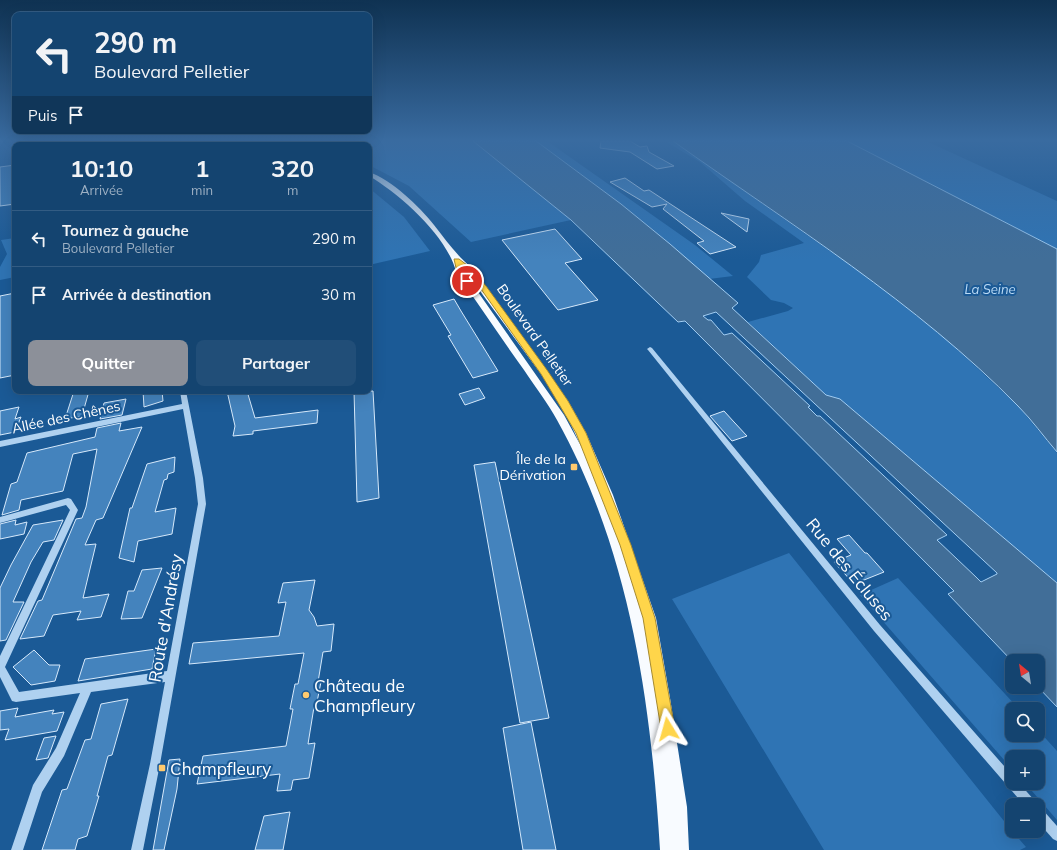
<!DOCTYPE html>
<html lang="fr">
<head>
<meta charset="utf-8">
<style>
  :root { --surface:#144470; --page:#214e78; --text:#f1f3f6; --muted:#9db0c3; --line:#335c83; --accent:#8c9099 }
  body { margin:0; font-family:Mulish,sans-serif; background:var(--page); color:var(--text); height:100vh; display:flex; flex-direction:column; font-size:15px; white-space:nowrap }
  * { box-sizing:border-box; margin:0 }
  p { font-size:13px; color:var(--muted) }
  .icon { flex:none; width:22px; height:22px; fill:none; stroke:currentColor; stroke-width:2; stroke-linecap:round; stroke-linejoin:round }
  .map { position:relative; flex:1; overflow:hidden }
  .details { position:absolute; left:12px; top:142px; width:360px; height:252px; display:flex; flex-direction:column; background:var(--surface); border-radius:8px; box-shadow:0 4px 16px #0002,0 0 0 1px var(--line) }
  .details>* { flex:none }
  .banner { position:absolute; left:12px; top:12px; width:360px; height:122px; border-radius:8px; box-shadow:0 4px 16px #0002,0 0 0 1px var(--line); background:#144470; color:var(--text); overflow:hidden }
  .needle { width:26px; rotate:330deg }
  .controls { position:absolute; left:1005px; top:654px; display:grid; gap:8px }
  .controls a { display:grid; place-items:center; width:40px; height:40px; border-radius:8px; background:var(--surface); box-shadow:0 4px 16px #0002,0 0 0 1px var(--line); font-size:20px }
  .pin { position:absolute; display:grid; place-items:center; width:34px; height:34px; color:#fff; margin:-17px; border:2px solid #fff; border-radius:50%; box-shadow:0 1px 4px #0007 }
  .me { position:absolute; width:44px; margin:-22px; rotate:352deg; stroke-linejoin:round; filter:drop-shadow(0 0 3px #0008) }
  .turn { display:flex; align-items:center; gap:14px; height:84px; padding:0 16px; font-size:18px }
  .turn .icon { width:52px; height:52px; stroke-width:2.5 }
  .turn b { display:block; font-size:28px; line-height:34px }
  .then { display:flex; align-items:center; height:38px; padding:0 16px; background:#0003; gap:8px; font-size:15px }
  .eta { display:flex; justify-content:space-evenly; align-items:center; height:68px; text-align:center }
  .eta b { font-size:24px; font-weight:700; line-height:28px }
  .button { display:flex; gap:8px; margin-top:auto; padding:8px 16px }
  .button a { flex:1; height:46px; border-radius:8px; background:var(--accent); color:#fff; font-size:16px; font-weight:700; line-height:46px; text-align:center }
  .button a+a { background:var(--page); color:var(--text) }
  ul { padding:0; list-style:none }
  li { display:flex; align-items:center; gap:12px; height:56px; padding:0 16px; border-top:1px solid var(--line) }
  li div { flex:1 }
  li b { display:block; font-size:15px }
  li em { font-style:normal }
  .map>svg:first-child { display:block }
</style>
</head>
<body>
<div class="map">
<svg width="1057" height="850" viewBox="0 0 1057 850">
  <rect width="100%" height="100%" fill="#1b5a96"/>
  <!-- green -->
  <g fill="#2f74b4">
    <polygon points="317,141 473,141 571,220 471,242 409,186 369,165 369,145 328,145"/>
    <path d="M536,141H547L695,245L733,276L709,279C654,229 596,184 536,141Z"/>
    <polygon points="665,141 673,141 867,277 944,337 1019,407 1057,453 1057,583 840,399 826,395 748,322 788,311 793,308 784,303 771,300 747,277 759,262 761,255 804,243 745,201 700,162"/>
    <polygon points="847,141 926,141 1057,201 1057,249"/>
    <polygon points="369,188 404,217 430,251 369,265"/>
    <polygon points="15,238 15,277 0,280 0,267 7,254 1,240"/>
    <polygon points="789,553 1012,831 1026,847 1020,850 824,850 672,599"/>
    <polygon points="898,578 1019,709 1012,709 1012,735 1038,735 1038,730 1057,751 1057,820 1025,783 1038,783 1038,757 1012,757 1012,769 860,595"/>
  </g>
  <!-- water -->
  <g fill="#416e98" stroke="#a2cdf2" fill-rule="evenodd">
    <path d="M473,141H536L621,204L670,244L738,303L732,308L826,395L840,399L1057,583V707L1038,687V661H1012L948,594L954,591L685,321L678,322L571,220ZM716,312L997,573V574L981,582L976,577L937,540L947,535L820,416H817L808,407L810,406L732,333L724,335L711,320H708L703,316Z"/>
    <path d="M673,141H847L1057,249V452C1044,437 1032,420 1018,406C916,302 791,225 673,141Z"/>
  </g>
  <!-- building -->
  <g fill="#4483bd" stroke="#d6e9fb">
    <polygon points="601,141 630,141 640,147 647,146 649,152 674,166 657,169 630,152 600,148"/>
    <polygon points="15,165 15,204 0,206 0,167"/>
    <polygon points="625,178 644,191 649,190 736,247 710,254 697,243 704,241 663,209 667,204 652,207 610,182"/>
    <polygon points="721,213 749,219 747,232"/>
    <polygon points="555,229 582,259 565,263 598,300 558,310 502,240"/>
    <polygon points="15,293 15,375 0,378 0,296"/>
    <polygon points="454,299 461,311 498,371 473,378 448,336 451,335 433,305"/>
    <polygon points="479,388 485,398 465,405 459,394"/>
    <polygon points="74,391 89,391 82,416 65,419"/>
    <polygon points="143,391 162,391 163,401 144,407"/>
    <polygon points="227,391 247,391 255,418 318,410 317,423 253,431 253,434 233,436 235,426"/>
    <polygon points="354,391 373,391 379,498 357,502"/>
    <polygon points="126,399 122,415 100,419 104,403"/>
    <polygon points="19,407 15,419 21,417 15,432 0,435 0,411"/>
    <polygon points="724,411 734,422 747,436 732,441 710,416"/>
    <polygon points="121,423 119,431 142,427 103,518 96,520 85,545 96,544 83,598 109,594 101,617 77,620 81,611 53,615 44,636 20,639 38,601 42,600 76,519 82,518 86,507 97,449 73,454 63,491 21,500 19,510 2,515 11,484 17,482 27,453 95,437 97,428"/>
    <polygon points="175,457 174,472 168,474 167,479 164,480 155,512 176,508 172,534 138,541 134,562 119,558 130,508 132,508 147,464"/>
    <polygon points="495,462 549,718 520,723 474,465"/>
    <polygon points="16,520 15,525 27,522 24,534 0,539 0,524"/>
    <polygon points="63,520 54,540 43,542 31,562 13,602 24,602 6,640 0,641 0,588 11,565 33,525"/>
    <polygon points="849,535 865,553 867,553 884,572 854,584 834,562 851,555 837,539"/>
    <polygon points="162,568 142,618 121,619 128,591 134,591 142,570"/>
    <polygon points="315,580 309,610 314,617 317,626 334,624 331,651 323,652 318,682 321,682 316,707 314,707 308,744 315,743 309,778 293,780 291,790 277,791 280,774 197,784 203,756 286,746 293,709 290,709 295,684 298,684 304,653 189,664 193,643 279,636 286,602 278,603 283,583"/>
    <polygon points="156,649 152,669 78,681 85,659"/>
    <polygon points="34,650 49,665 60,665 55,681 31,685 13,667"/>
    <polygon points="128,699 112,755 108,756 97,796 99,796 87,836 78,839 75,850 42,850 62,790 67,789 85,740 91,739 101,704"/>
    <polygon points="18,708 15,717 54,710 52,714 64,712 57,731 5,740 9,729 0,730 0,711"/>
    <polygon points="531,722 556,850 523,850 503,728"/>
    <polygon points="56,736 48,758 36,760 44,738"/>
    <polygon points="180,759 177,789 164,850 153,850 169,760"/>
    <polygon points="290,812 283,850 255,850 264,816"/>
  </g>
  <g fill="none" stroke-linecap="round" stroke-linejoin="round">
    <!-- minor -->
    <g fill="#afd1f0" fill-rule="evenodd">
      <polygon points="118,141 122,141 124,145 120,145"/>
      <polygon points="650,347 652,348 880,625 1012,775 1012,783 1019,783 1035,801 1037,805 1024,805 874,631 648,350 647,349"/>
      <polygon points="180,391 186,391 203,478 206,504 160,764 143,850 131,850 150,764 165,682 91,692 64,756 42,792 23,850 11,850 33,785 56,748 80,693 16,702 12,701 0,677 0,656 70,510 66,505 0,523 0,517 68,498 71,499 78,510 5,667 19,692 167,671 198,504 195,478 183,409 0,447 0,441 182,404"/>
      <polygon points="1038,807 1042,809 1057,826 1057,841 1053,839 1038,822"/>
    </g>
    <!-- major -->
    <g fill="#f8fbff" fill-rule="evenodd">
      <polygon points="290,141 299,141 309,145 300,145"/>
      <path d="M369,172C392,180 419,206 434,225C446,240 456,255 471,267L568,401L586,433L613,495L656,618L670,698L687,807L689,850H660C651,702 630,551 557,420C548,403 535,387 524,370C501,338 479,305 456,272C448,237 400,194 369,176ZM463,268L541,374L561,404L582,448L564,415L464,272Z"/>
    </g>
  </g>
  <!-- sky -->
  <linearGradient id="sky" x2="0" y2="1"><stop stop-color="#0f3252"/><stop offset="0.54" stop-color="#396ba0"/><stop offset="1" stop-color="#396ba0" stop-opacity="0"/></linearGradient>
  <rect width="1057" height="260" fill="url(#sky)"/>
  <!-- route -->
  <polygon fill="#ffd54a" stroke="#a68a30" points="454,259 459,259 471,268 486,286 547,370 568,401 586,433 631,545 655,618 675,729 673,734 668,736 663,734 661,729 643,618 620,545 576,433 541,374 481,289 463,268 470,281 464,283 457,272"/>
  <!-- markers -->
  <g fill="#ffca6e" stroke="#1b5a96" stroke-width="1.5">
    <rect x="570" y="463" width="8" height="8" rx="2"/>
    <circle cx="306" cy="695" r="4"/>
    <rect x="158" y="764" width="8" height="8" rx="2"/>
  </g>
  <g text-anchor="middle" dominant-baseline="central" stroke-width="4" stroke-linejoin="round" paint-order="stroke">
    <!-- far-water labels -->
    <g font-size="13" font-style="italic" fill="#bbdbf6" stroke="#1b5a96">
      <text x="990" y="289">La Seine</text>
    </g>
    <!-- street labels -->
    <g font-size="14" fill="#fff" stroke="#1b5a96">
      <text transform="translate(535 335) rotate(55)">Boulevard Pelletier</text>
      <text transform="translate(66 417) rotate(-12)">Allée des Chênes</text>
    </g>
    <!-- poi labels -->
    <g font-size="14" fill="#fff" stroke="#1b5a96" text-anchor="end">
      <text x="566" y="459">Île de la<tspan x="566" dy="16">Dérivation</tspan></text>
    </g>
    <!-- near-street labels -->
    <g font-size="17" fill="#fff" stroke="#1b5a96">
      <text transform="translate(850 569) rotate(51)">Rue des Écluses</text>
      <text transform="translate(165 618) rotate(-80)">Route d'Andrésy</text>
    </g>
    <!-- near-poi labels -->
    <g font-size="17" fill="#fff" stroke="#1b5a96" text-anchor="start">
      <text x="314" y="685">Château de<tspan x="314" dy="20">Champfleury</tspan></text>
      <text x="170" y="768">Champfleury</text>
    </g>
  </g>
</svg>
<div class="controls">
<a><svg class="needle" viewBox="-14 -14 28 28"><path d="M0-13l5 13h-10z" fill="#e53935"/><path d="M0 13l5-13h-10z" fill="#9db0c3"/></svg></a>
<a><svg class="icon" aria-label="search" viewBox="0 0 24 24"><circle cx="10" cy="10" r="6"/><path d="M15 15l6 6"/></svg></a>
<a>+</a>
<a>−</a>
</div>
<div class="pin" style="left:467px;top:281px;background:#d93025"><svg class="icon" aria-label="arrive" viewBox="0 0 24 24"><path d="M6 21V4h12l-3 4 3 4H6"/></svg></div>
<svg class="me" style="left:668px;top:729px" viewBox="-20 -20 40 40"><path d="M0-17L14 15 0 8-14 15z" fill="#ffd54a" stroke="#fff" stroke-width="4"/></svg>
<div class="banner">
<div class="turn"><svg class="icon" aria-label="left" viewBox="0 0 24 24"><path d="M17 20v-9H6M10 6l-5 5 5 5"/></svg><div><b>290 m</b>Boulevard Pelletier</div></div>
<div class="then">Puis<svg class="icon" aria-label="arrive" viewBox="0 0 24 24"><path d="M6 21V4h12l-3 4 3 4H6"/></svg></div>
</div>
<section class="details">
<div class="eta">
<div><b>10:10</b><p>Arrivée</p></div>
<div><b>1</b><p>min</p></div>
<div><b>320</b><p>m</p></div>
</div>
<ul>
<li><svg class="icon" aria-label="left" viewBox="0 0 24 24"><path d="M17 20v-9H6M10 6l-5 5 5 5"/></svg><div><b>Tournez à gauche</b><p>Boulevard Pelletier</p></div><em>290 m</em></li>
<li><svg class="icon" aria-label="arrive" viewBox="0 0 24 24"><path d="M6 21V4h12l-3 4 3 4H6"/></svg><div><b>Arrivée à destination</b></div><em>30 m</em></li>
</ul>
<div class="button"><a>Quitter</a><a>Partager</a></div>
</section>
</div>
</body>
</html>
